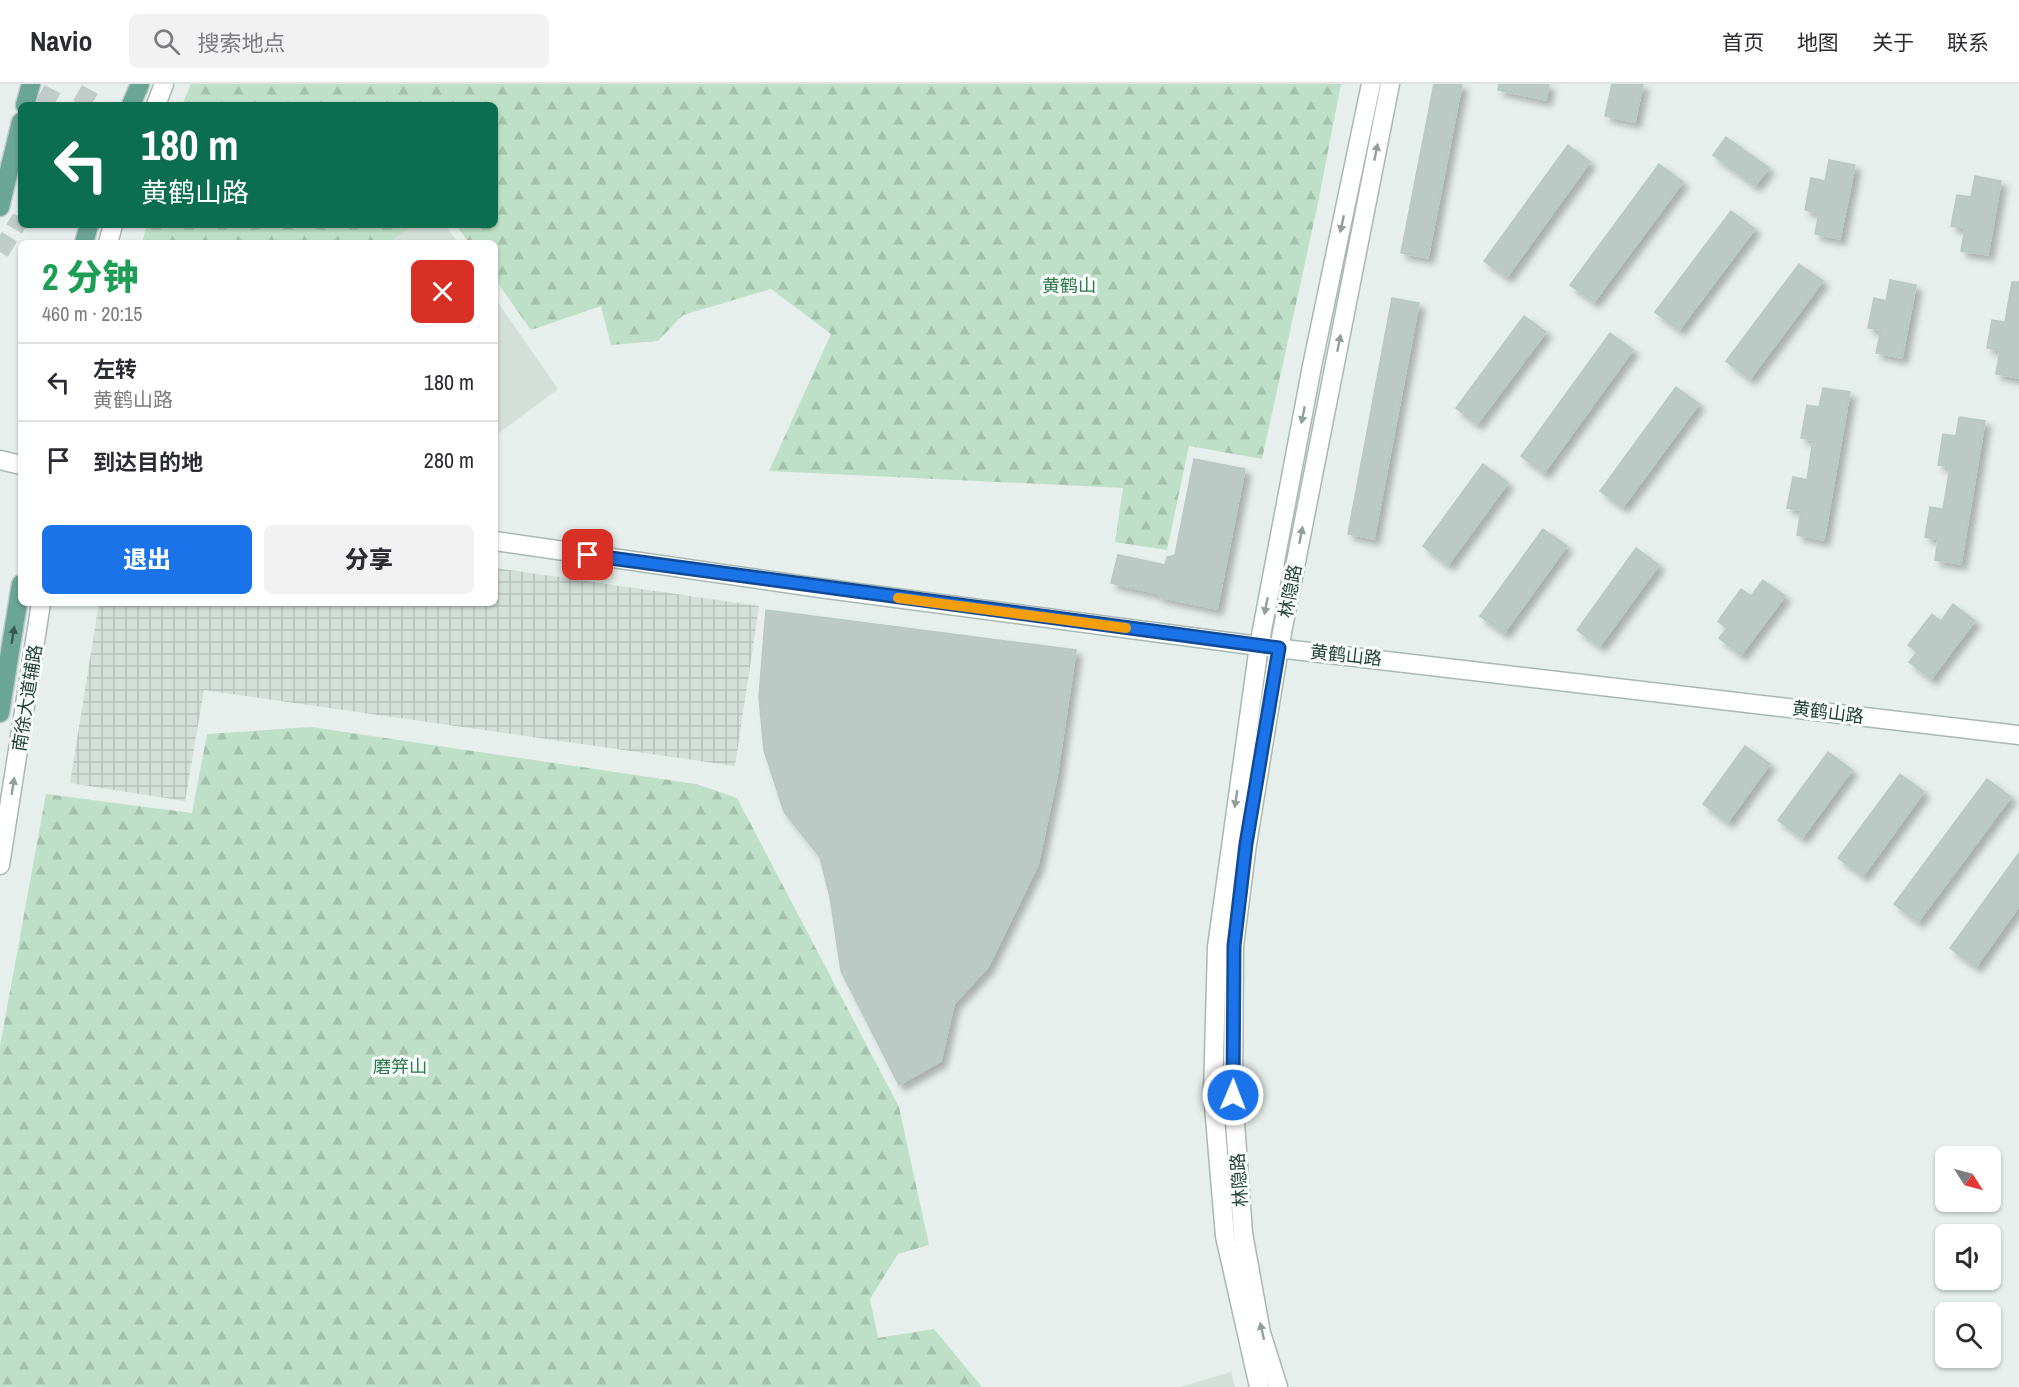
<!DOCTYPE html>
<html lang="zh">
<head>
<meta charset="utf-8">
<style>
  :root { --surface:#fff; --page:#f2f2f3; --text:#2b2b33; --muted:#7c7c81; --line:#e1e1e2; --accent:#1a73e8 }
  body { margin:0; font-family:"Archivo Narrow","Noto Sans SC",sans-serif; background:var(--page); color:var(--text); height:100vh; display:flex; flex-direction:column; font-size:22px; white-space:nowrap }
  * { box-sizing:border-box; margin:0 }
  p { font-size:20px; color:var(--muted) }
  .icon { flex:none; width:33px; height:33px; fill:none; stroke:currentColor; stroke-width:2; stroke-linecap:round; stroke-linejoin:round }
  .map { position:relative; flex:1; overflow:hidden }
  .sheet { position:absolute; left:18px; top:156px; width:480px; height:366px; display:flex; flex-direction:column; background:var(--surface); border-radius:9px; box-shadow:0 2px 4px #0004 }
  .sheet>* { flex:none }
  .top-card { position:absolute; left:18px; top:18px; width:480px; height:126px; border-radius:9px; box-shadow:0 2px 4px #0004; background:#0b6e4f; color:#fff; overflow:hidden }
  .needle { width:39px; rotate:126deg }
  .tools { position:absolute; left:1935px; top:1062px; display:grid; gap:12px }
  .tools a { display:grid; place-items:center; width:66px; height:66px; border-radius:9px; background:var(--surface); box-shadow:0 2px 4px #0004; font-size:30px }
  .pin { position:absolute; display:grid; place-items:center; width:51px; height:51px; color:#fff; margin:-26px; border-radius:12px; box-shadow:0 3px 9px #0006 }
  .me { position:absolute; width:66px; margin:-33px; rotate:1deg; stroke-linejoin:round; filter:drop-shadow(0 0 4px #0008) }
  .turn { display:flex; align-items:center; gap:21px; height:126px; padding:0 24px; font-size:27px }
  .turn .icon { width:78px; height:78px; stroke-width:2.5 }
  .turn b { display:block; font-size:42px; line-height:51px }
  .round { display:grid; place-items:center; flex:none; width:63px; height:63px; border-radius:9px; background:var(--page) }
  .summary { display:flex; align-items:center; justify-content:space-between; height:102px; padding:0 24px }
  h1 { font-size:36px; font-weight:800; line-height:45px; color:#1e9e55 }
  .button { display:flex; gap:12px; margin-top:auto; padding:12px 24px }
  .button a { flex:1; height:69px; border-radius:9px; background:var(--accent); color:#fff; font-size:24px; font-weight:800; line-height:69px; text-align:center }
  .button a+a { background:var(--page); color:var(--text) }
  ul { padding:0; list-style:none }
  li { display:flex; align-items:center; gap:18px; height:78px; padding:0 24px; border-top:2px solid var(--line) }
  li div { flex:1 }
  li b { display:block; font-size:22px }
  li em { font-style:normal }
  header { display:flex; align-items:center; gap:36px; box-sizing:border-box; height:84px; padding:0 30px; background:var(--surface); border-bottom:2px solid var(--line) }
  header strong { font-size:28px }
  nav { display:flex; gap:33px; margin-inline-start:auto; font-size:21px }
  .search { width:420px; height:54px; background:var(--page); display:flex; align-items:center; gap:15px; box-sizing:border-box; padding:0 21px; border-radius:9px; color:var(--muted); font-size:22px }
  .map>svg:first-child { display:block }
</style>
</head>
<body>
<header>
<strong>Navio</strong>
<div class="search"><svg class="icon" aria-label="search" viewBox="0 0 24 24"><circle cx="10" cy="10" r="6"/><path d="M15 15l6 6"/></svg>搜索地点</div>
<nav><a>首页</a><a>地图</a><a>关于</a><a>联系</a></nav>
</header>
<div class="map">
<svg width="2019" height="1303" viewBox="0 0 2019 1303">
  <defs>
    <pattern id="industrial-grid" width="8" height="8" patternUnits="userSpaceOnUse" patternTransform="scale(1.5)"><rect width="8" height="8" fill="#d4dfda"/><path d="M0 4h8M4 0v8" fill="none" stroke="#b6c1bc"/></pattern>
    <pattern id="forest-firs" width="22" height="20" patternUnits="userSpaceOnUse" patternTransform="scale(1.5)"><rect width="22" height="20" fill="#bfe0c8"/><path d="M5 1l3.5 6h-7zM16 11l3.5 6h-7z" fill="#a4c1ad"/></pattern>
    <filter id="shadow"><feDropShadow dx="5.5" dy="5.5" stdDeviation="3" flood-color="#0004"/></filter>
  </defs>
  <rect width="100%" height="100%" fill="#e6efeb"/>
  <!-- built -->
  <g fill="#d4dfda">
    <polygon points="386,141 445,141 458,159 376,159"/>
    <polygon points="495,214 558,305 495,352"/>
    <polygon points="1231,1288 1235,1303 1180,1303"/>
  </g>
  <!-- industrial -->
  <polygon fill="url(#industrial-grid)" points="495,484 759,522 735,682 204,606 185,717 70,699 99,519 495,519"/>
  <!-- forest -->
  <g fill="url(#forest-firs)">
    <polygon points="191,0 1341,0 1317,124 1262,375 1189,362 1167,466 1115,458 1123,404 769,387 831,250 771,205 683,231 658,257 611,261 601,222 531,246 495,195 495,159 469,159 456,141 495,141 495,21 182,21"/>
    <polygon points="147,141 413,141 388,159 142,159"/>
    <polygon points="311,643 696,700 737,714 899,1023 929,1161 898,1170 870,1215 878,1254 934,1245 982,1303 0,1303 0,962 46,710 192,729 207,650"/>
  </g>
  <!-- building -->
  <g fill="#bbcac4" stroke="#b8c9c2" stroke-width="1.5" filter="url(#shadow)">
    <polygon points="1434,0 1462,0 1428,174 1401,169"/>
    <polygon points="1499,0 1549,0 1546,16 1498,6"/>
    <polygon points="1612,0 1643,0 1635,38 1605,32"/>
    <polygon points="1726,53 1769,84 1755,102 1713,71"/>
    <polygon points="1568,61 1590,78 1507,193 1484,177"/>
    <polygon points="1829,76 1855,81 1840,155 1815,150 1819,129 1805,126 1811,94 1825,97"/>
    <polygon points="1659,80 1683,98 1594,218 1570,201"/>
    <polygon points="1975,92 2001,97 1988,171 1961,167 1965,144 1951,142 1957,111 1971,113"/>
    <polygon points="1731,127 1755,145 1679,246 1655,228"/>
    <polygon points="1799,180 1823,197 1750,295 1726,277"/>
    <polygon points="1890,196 1916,201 1902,274 1876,269 1881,246 1868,244 1874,214 1886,217"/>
    <polygon points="2012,198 2019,198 2019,294 1996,290 2000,266 1987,264 1992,236 2005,238"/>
    <polygon points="1392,214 1419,219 1374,455 1348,450"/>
    <polygon points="1524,232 1546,248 1477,340 1456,324"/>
    <polygon points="1610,249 1633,266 1544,389 1521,372"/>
    <polygon points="1676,303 1699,320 1623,423 1600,407"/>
    <polygon points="1823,304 1850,308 1824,456 1797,451 1801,426 1787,424 1793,393 1807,396 1813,356 1801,354 1807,321 1819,323"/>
    <polygon points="1959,333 1985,337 1961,480 1935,476 1938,455 1925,453 1930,423 1943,425 1950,383 1938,381 1943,350 1956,352"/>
    <polygon points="1194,375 1245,385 1217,525 1159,513 1159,510 1111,499 1118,471 1165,481 1167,473 1175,471"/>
    <polygon points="1483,380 1508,399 1448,481 1423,462"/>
    <polygon points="1543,445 1567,462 1504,549 1480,532"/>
    <polygon points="1636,464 1659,481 1600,562 1577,546"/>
    <polygon points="1763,496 1785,512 1741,571 1719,554 1727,544 1718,537 1741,505 1751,512"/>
    <polygon points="1953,520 1975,537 1931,595 1909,578 1917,568 1908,561 1932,530 1941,537"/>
    <polygon points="766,526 1076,566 1057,692 1038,781 988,883 954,920 941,977 899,1001 841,887 830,813 820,773 784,728 764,666 759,613"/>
    <polygon points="1745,662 1770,680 1728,738 1703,720"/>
    <polygon points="1828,668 1852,686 1802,754 1778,736"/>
    <polygon points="1900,690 1924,708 1863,792 1838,774"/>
    <polygon points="1987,695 2011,713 1918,838 1894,820"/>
    <polygon points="2019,769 2019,822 1976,883 1950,864"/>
  </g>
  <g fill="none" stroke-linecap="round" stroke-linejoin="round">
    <!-- highway-tunnel -->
    <g stroke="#bfccc8" stroke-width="18" stroke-dasharray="18 9" stroke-linecap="butt">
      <polyline points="44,21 55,0"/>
      <polyline points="81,21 93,0"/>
      <polyline points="0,168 21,134"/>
    </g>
    <defs>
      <g id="minor">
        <polyline points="156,21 164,0"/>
        <polyline points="108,159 113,141"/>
        <polyline points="0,376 21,381"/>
        <polyline points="495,457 820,504 1259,562 2019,651"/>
        <polyline points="0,781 41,519"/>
        <polyline points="1259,1303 1225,1152 1213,1010 1217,863 1259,562 1312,282 1371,0"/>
        <polyline points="1278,1303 1261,1249 1243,1149 1233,1011 1234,862 1247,760 1279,564 1390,0"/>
      </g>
      <g id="major">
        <polyline points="25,21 31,0"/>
        <polyline points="131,21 140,0"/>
        <polyline points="0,123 21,38"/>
        <polyline points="84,159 89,141"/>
        <polyline points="0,629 21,500"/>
      </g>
    </defs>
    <!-- minor casing -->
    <use href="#minor" stroke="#a8b8b2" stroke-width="21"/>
    <!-- major casing -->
    <use href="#major" stroke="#c2cac8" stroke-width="21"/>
    <!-- minor -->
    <use href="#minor" stroke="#fff" stroke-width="18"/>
    <!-- major -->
    <use href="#major" stroke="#6aa596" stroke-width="18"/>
  </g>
  <!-- one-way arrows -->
  <defs><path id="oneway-solid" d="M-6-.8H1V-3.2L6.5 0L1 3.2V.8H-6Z" transform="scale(1.5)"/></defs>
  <g fill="#92a09c">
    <use href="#oneway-solid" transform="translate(1376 68) rotate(-79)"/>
    <use href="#oneway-solid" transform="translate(1342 140) rotate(102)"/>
    <use href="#oneway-solid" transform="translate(1339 259) rotate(-79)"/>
    <use href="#oneway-solid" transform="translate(1303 331) rotate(101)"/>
    <use href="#oneway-solid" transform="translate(1301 451) rotate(-79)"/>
    <use href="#oneway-solid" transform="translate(1266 522) rotate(101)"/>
    <use href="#oneway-solid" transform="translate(13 702) rotate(-81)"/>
    <use href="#oneway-solid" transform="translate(1236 715) rotate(98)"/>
    <use href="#oneway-solid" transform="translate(1262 1247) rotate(-103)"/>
  </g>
  <use fill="#365b51" href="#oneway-solid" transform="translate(13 551) rotate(-81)"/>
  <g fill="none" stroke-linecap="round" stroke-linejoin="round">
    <defs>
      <polyline id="route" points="588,471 1279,564 1246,760 1234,862 1233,1011"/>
    </defs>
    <!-- route casing -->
    <use href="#route" stroke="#114b97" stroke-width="15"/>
    <!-- route -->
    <use href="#route" stroke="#1a73e8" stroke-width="10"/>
    <!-- slow -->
    <polyline stroke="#f59e0b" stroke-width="10" points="898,514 1126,544"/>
  </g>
  <g text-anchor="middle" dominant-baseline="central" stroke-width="6" stroke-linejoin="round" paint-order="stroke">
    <!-- park labels -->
    <g font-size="18" fill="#2d7a4b" stroke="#f7fbf9">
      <text x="1069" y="201">黄鹤山</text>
      <text x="400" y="982">磨笄山</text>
    </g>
    <!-- street labels -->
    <g font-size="18" fill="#24423a" stroke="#f7fbf9">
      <text transform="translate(1290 507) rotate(-79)">林隐路</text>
      <text transform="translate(1346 571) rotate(6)">黄鹤山路</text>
      <text transform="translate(27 614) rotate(-81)">南徐大道辅路</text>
      <text transform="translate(1828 628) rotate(7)">黄鹤山路</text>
      <text transform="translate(1239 1096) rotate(-94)">林隐路</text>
    </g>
  </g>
</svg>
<div class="tools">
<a><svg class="needle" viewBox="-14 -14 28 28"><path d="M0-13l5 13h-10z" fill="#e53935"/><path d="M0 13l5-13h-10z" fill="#7c7c81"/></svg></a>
<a><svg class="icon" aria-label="sound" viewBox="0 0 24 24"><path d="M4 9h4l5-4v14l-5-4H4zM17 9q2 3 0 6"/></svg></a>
<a><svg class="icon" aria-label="search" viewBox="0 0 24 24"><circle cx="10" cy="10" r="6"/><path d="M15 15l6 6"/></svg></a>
</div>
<div class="pin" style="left:588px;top:471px;background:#d93025"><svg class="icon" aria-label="arrive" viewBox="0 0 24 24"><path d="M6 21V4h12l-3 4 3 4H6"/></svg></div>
<svg class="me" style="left:1233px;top:1011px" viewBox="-20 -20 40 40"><circle r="17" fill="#1a73e8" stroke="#fff" stroke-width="3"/><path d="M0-11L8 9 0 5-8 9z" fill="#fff"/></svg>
<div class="top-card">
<div class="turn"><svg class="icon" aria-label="left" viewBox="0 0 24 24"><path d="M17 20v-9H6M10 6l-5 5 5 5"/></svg><div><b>180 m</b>黄鹤山路</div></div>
</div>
<section class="sheet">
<div class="summary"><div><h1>2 分钟</h1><p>460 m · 20:15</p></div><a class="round" style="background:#d93025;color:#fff"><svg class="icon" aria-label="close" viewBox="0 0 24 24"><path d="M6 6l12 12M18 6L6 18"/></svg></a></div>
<ul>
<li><svg class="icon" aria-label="left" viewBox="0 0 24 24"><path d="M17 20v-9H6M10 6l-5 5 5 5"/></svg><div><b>左转</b><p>黄鹤山路</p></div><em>180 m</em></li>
<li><svg class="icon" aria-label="arrive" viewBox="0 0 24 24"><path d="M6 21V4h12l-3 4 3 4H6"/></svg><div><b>到达目的地</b></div><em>280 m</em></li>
</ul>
<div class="button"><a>退出</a><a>分享</a></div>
</section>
</div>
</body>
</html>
